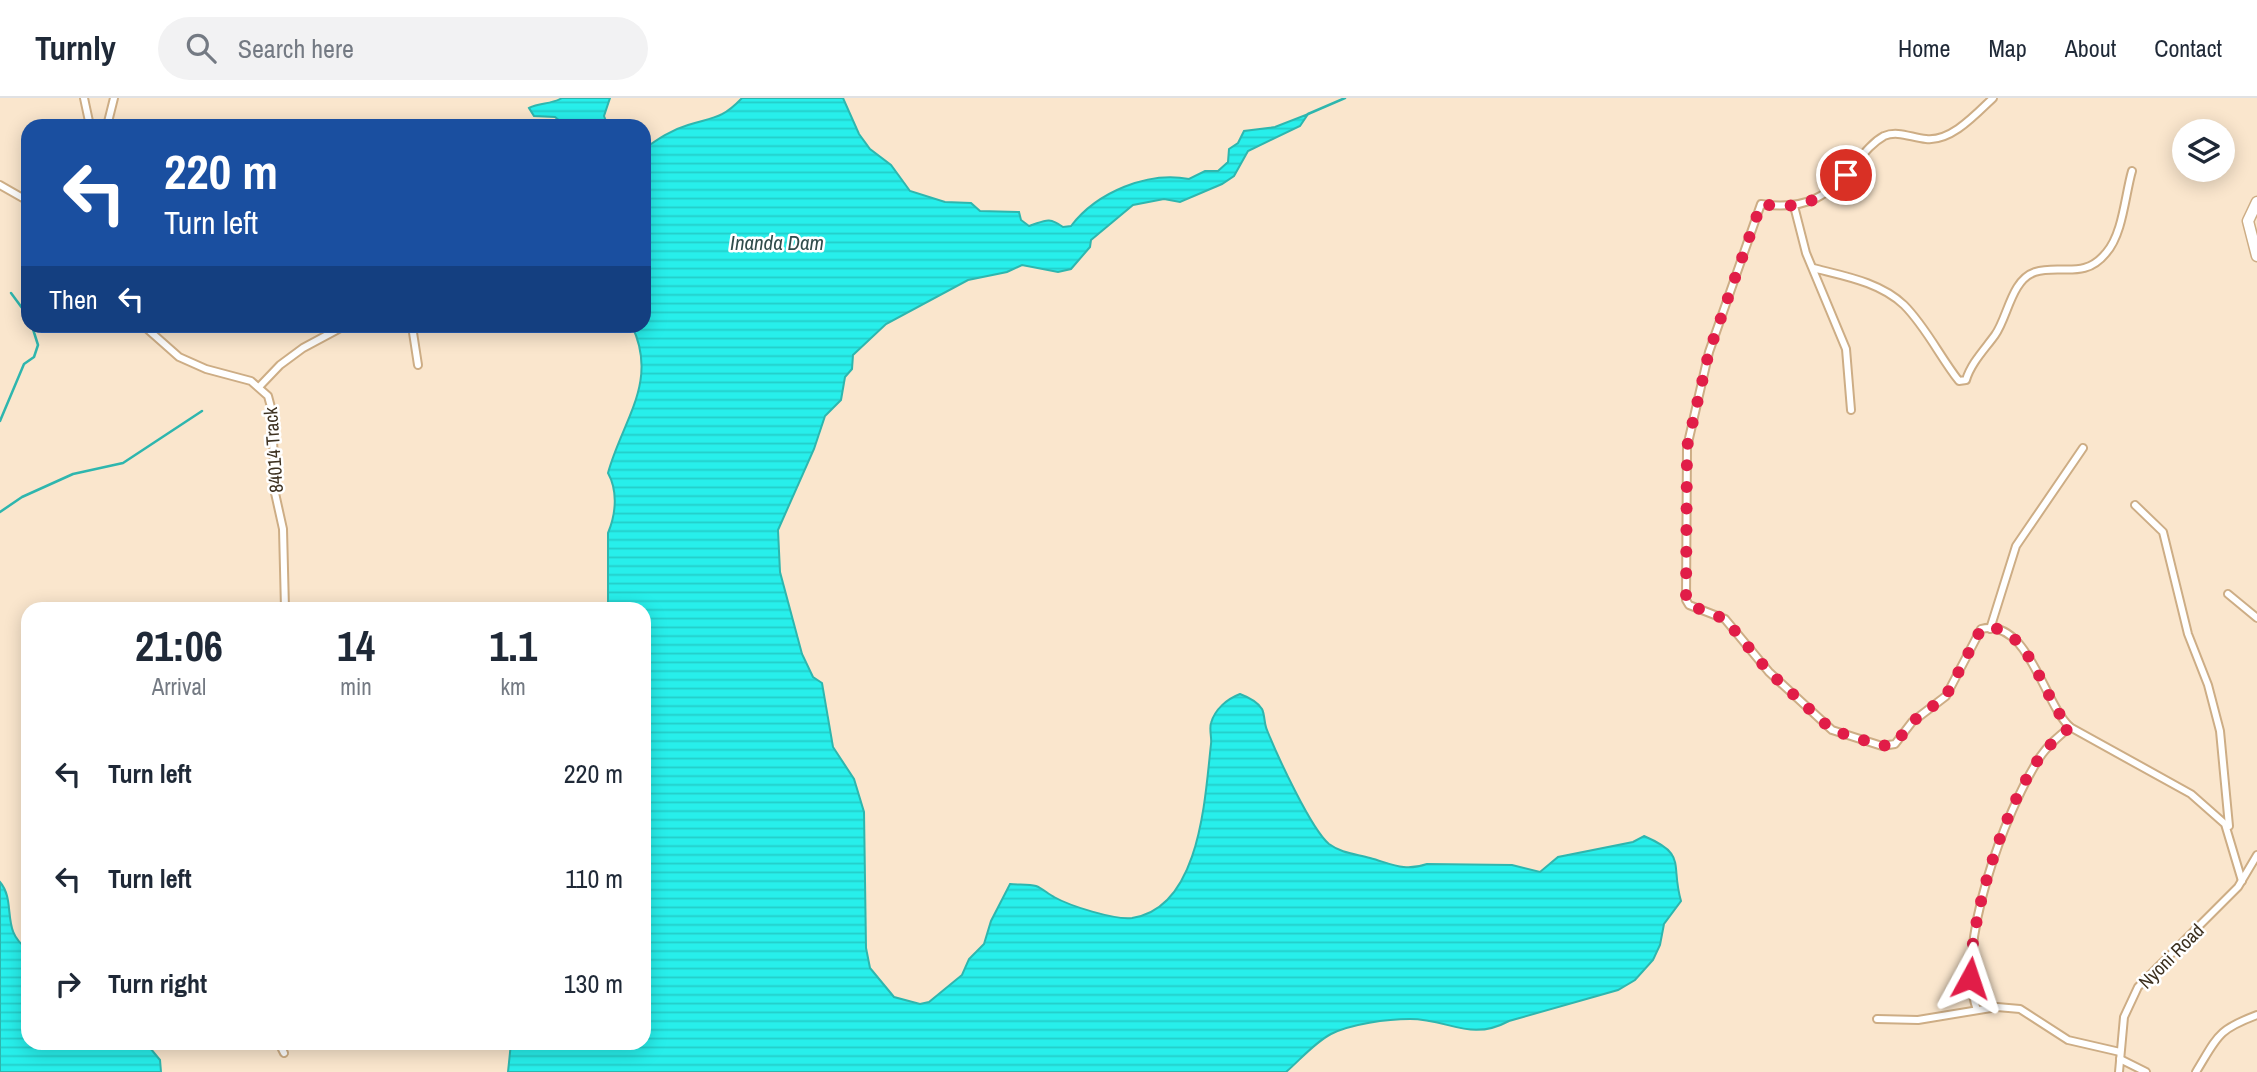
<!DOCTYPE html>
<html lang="en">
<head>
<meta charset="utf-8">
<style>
  :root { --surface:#fff; --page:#f2f2f3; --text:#1f2937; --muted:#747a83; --line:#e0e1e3 }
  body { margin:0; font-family:"Archivo Narrow",sans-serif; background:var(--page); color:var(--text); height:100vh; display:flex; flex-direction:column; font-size:26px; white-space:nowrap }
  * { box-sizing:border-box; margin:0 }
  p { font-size:23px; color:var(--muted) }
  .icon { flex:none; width:38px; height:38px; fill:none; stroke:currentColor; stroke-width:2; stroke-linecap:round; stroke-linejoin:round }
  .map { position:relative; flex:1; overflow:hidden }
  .side { position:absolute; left:21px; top:504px; width:630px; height:448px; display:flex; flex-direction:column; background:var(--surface); border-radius:21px; box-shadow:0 4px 18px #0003 }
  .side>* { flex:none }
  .guide { position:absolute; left:21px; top:21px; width:630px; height:214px; border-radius:21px; box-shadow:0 4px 18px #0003; background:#1a4fa0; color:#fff; overflow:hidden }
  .buttons { position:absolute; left:2172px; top:21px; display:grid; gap:14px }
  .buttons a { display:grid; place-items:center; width:63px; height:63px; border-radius:50%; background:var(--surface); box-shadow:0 4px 18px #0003; font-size:35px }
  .pin { position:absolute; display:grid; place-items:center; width:60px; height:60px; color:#fff; margin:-30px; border:4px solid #fff; border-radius:50%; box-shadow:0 2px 7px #0007 }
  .me { position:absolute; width:77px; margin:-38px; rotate:5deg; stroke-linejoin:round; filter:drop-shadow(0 0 5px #0008) }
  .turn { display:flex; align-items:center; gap:24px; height:147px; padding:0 28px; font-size:32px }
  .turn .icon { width:91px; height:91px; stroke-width:2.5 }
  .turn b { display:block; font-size:49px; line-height:60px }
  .then { display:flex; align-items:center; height:66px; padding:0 28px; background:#0003; gap:14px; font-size:26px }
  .eta { display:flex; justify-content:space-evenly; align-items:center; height:119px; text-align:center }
  .eta b { font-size:42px; font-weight:700; line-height:49px }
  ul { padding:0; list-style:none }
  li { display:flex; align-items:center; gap:21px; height:105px; padding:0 28px }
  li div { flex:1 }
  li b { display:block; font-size:26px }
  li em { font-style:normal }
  header { display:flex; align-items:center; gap:42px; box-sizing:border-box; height:98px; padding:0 35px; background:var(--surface); border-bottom:2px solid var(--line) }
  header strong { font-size:33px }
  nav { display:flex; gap:38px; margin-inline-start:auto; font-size:24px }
  .search { width:490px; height:63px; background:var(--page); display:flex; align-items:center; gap:18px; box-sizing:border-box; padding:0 24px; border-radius:38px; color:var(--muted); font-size:26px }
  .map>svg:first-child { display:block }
</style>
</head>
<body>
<header>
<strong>Turnly</strong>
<div class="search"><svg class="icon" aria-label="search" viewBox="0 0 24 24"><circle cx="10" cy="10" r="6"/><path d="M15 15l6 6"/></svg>Search here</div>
<nav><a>Home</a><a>Map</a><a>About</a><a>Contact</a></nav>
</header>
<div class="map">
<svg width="2257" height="974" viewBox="0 0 2257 974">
  <defs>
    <pattern id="water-rules" width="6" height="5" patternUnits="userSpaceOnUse" patternTransform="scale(1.75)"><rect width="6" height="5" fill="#27efeb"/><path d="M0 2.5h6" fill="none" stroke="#24cdc9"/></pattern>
  </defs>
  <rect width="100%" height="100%" fill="#fae6cd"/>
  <!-- water -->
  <g fill="url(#water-rules)" stroke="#2eb6ae" stroke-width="2">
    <path d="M562,0H610L604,18L608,28H566L555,19L534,18L529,10C540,4 551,7 562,0Z"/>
    <path d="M742,0H843L859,36L870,51L891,67L910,93L945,104L971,105L980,113L1019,114L1021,122L1029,128C1045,123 1048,118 1063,129L1071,128C1097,94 1148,73 1189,81L1205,73H1218L1228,64L1229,51L1238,45L1244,33L1275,29L1308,16L1300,28L1248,53L1234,78L1222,86L1180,104L1164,101L1133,107L1091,142L1090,149L1071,171L1058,174L1022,167L1007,174L968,182L886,226L853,257L852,271L845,279L841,302L825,318L814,351L778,432L780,474L802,556L813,579L822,585L833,649L854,681L864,714L866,850L870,870L894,899L920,906L929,904L962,877L969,861L984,846L991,823L1010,786C1017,787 1029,786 1036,788C1042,790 1048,796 1054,799C1070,808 1114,822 1132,820C1201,810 1205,698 1211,646C1212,640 1209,631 1211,625C1215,611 1227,601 1240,596C1248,599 1257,603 1262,611C1265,617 1264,626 1267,632C1277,657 1311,731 1329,746C1341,755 1356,756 1370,760C1392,766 1404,774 1427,766L1512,767L1540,774L1558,759L1633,744L1644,738C1688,757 1670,765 1681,803L1664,826L1660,847L1653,862L1635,882L1618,892L1509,923C1470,944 1449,921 1410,921C1387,921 1351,926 1331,936C1314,945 1300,962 1286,974H508L511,945H644V511H608V435C616,416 618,393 608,375C622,323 659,284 632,228H644V51C658,41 671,32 688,27C714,19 722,21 742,0Z"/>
    <path d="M0,784C17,804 0,834 28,851V945H146L160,962L161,974H0Z"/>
  </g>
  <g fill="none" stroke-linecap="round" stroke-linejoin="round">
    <!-- stream -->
    <g stroke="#2eb6ae" stroke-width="2.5">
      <polyline points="1308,16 1345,0"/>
      <polyline points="11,195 28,218"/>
      <polyline points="0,323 24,266 34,259 38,247 32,228"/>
      <polyline points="0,414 22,399 73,376 123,365 202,313"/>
    </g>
    <defs>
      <g id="street">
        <polyline points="84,0 90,28"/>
        <path d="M1993,0C1976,16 1951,44 1926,41C1912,40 1898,32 1884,38C1873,44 1865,54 1857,64C1830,98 1806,113 1761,106L1709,254L1687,349L1686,502L1689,507L1725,521L1769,574L1832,632L1882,648L1895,646L1912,624L1946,598L1981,531C2028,519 2044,606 2070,629L2191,696L2225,726L2242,783"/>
        <polyline points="107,28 114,0"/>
        <polyline points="0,87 28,103"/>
        <polyline points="1794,108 1806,155 1846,251 1851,312"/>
        <path d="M1813,170C1844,178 1880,184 1904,207C1926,229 1940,259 1959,283L1966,282C1971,265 1985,251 1995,237C2008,219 2011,182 2035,174C2061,166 2084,182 2106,155C2123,136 2125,97 2132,73"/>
        <polyline points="144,228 179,259 206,271 251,283 268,298 272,313 275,395 283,431 285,511"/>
        <polyline points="412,228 418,267"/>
        <polyline points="259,289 280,267 303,250 344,228"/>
        <polyline points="2135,407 2163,434 2188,536 2208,587 2220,633 2229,728"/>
        <polyline points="2228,496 2257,520"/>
        <polyline points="1990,531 2016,448 2083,350"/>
        <path d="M1977,912C1954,850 2005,713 2040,659C2048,647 2059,638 2070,629"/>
        <polyline points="1877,921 1918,922 1997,909 2020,911 2068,942 2120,954"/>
        <polyline points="279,945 284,955"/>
        <polyline points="2120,961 2146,974"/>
        <polyline points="2119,974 2124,919 2138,889 2238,789 2257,757"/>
        <path d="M2196,974C2218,938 2217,932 2257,917"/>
      </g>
      <polyline id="secondary" points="2257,104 2248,123 2257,158"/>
    </defs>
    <!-- street casing -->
    <use href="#street" stroke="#cdad85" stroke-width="10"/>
    <!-- secondary casing -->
    <use href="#secondary" stroke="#cdad85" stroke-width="13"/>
    <!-- street -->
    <use href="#street" stroke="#fff" stroke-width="6"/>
    <!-- secondary -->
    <use href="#secondary" stroke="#fff" stroke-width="10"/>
  </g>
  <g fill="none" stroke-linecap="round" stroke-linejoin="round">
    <!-- route -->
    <path stroke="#e11d48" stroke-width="12" stroke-dasharray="0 21.6" d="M1846,77C1821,104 1798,112 1761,106L1709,254L1687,349L1686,502L1689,507L1725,521L1769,574L1832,632L1882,648L1895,646L1912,624L1946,598L1981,531C2028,519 2044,606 2070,629C2061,637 2051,645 2043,655C2004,707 1971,816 1970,880"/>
  </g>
  <g text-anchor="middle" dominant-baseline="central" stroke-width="5" stroke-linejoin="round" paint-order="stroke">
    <!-- street labels -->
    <g font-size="19" fill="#3d3120" stroke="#fff">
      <text transform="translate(273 352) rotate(-94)">84014 Track</text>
      <text transform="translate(2171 858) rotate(-45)">Nyoni Road</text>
    </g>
    <!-- water labels -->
    <g font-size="21" font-style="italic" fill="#304c4b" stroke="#fff">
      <text x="777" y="144">Inanda Dam</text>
    </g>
  </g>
</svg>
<div class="buttons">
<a><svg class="icon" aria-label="layers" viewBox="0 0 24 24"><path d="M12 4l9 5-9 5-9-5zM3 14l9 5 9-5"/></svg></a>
</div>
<div class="pin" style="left:1846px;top:77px;background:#d93025"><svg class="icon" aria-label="arrive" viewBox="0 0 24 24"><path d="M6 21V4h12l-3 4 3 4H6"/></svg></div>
<svg class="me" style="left:1970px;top:880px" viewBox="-20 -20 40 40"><path d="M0-17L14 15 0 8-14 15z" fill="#e11d48" stroke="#fff" stroke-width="4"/></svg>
<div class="guide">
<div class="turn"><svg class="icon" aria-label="left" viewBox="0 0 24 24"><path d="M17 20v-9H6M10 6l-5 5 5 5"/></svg><div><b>220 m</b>Turn left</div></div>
<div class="then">Then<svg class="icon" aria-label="left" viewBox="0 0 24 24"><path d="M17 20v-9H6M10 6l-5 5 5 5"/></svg></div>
</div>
<section class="side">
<div class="eta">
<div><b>21:06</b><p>Arrival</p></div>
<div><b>14</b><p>min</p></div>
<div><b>1.1</b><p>km</p></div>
</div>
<ul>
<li><svg class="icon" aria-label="left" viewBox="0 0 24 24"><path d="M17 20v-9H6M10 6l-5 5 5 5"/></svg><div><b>Turn left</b></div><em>220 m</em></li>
<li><svg class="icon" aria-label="left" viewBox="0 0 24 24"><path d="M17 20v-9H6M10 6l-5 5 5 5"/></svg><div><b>Turn left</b></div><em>110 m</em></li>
<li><svg class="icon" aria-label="right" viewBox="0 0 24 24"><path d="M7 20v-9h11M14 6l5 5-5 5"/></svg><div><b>Turn right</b></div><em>130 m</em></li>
</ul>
</section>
</div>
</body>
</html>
